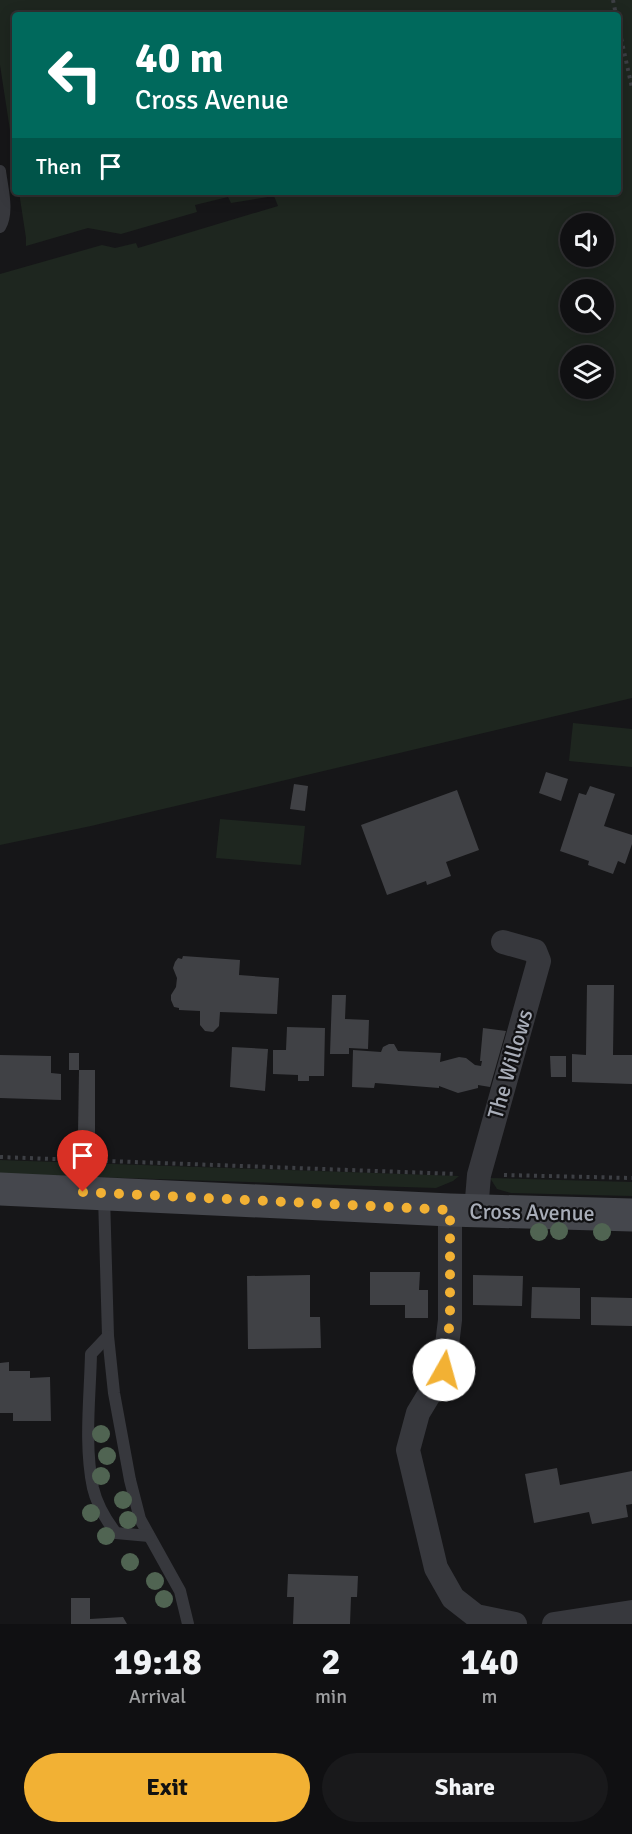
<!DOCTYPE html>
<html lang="en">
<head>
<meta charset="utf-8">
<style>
  :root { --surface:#101012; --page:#19191b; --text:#f1f3f6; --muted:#9c9d9f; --line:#303032; --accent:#f2b134 }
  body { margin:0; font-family:Signika,sans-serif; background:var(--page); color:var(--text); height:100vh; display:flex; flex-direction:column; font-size:22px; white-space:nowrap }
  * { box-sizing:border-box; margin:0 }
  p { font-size:20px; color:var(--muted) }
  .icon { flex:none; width:33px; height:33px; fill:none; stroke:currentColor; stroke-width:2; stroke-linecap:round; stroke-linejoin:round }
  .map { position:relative; height:1624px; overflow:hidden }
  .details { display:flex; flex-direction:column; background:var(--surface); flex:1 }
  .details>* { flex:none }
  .hud { position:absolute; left:12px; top:12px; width:609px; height:183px; border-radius:6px; box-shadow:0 3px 15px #0003,0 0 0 2px var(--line); background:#00695c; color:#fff; overflow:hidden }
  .tools { position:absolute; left:560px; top:213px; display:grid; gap:12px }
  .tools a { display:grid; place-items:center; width:54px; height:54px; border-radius:50%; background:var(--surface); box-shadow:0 3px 15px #0003,0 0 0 2px var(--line); font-size:30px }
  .pin { position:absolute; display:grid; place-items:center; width:51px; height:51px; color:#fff; margin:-62px -26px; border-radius:50% 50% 50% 0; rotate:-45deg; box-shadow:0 0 6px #0007 }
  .pin .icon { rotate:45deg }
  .me { position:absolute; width:66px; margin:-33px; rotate:7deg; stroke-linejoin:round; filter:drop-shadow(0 0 4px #0008) }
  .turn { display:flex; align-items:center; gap:21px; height:126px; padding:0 24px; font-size:27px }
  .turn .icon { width:78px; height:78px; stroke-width:2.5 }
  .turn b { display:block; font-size:42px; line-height:51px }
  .then { display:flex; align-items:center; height:57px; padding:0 24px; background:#0003; gap:12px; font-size:22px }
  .eta { display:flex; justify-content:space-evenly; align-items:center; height:102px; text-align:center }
  .eta b { font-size:36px; font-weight:700; line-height:42px }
  .primary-button { display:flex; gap:12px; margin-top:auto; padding:12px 24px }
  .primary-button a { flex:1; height:69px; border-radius:36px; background:var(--accent); color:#111; font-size:24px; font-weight:700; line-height:69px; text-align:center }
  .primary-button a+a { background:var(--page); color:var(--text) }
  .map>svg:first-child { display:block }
</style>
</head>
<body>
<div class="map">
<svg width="632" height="1624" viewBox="0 0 632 1624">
  <rect width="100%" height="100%" fill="#161618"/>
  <!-- green -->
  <g fill="#1e261f" fill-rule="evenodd">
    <path d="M0,0H632V698L91,826L0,845V274L102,245L115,248L136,243L138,248L278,206L274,196L231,203L228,197L195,205L197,212L121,234L88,228L26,246V238L19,192H618V15H15V163L0,65ZM570,224H603V256H570ZM570,290H603V322H570ZM570,356H603V388H570Z"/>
    <polygon points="573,723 632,729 632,767 569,761"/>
    <polygon points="220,819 305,826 301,865 216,858"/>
    <polygon points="0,1160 459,1176 453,1181 436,1188 0,1174"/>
    <polygon points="490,1178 632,1182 632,1196 511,1193 497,1189"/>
  </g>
  <!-- building -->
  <g fill="#404145">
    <polygon points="546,772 568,779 561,801 539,793"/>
    <polygon points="294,784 308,786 305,811 290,809"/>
    <polygon points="590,786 615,794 604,826 632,835 632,844 625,864 618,861 613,874 588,865 589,861 560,851 579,793 586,795"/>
    <polygon points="457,790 479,850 446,862 451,876 427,885 426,881 387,895 361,825"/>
    <polygon points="183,956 240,960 239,975 279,978 277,1014 220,1012 219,1026 213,1032 205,1031 200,1025 200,1011 179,1010 179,1008 174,1007 171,1000 171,995 176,987 177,978 173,968 175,962 178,958 182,959"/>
    <polygon points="587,985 614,985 613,1055 632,1055 632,1084 572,1082 572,1054 586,1055"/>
    <polygon points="332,995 346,995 345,1019 369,1020 368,1049 349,1048 349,1054 330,1054"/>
    <polygon points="287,1027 325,1028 324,1076 309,1076 309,1081 298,1081 298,1075 273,1074 273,1050 286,1050"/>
    <polygon points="483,1028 506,1031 490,1087 478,1085 478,1088 458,1093 439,1086 439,1088 375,1083 374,1088 352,1087 353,1050 381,1052 383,1047 389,1044 394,1044 398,1051 441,1053 440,1062 459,1057 466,1058 475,1065 481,1066 482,1061 480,1061"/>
    <polygon points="232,1047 268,1049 265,1091 230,1087"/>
    <rect x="69" y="1053" width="10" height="17"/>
    <polygon points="0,1055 51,1056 51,1073 61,1074 61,1100 0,1098"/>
    <polygon points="550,1056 566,1056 566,1077 551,1077"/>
    <polygon points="79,1070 95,1070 95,1136 78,1135"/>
    <polygon points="370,1272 420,1272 419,1290 428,1290 428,1318 405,1318 405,1305 370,1305"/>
    <polygon points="310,1275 310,1317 320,1317 321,1348 248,1349 247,1276"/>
    <polygon points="473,1275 523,1276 522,1306 473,1305"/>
    <polygon points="532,1287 580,1288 580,1319 531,1318"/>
    <polygon points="591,1297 632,1298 632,1326 591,1325"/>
    <polygon points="9,1362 9,1371 30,1371 30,1378 50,1377 51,1421 13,1421 13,1413 0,1413 0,1363"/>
    <polygon points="557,1468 560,1485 632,1471 632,1504 626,1505 628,1517 592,1524 589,1512 534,1523 525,1474"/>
    <polygon points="288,1574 358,1576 357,1597 351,1597 350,1624 293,1624 294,1597 287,1597"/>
    <polygon points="71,1598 90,1598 90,1619 123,1617 127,1624 71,1624"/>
  </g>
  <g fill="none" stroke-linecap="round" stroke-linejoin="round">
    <!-- path -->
    <g stroke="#3d3f44" stroke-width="4" stroke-dasharray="3 4.5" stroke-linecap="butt">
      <polyline points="613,0 616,15"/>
      <polyline points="618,24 632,88"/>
      <polyline points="0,1157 457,1174"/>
      <polyline points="504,1175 632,1178"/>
    </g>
    <!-- lane -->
    <g stroke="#37383d" stroke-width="12">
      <path d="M0,171C2,188 9,212 0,227"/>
      <polyline points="104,1196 108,1336 114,1393 130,1480 140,1519 180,1591 188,1624"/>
      <path d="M108,1336L91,1354C90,1398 84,1445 93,1488C97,1505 106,1520 116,1533L149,1536"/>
    </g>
    <!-- street -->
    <g stroke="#37383d" stroke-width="24">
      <polyline points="450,1210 450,1320 444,1370 418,1413 408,1450 436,1568 453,1598 476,1616 515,1624"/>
      <polyline points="476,1211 479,1175 539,961 535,951 503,942"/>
      <polyline points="554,1624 632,1612"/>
    </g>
    <!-- secondary -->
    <polyline stroke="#45474d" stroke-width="33" points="0,1189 450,1210 632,1215"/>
  </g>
  <!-- trees -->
  <g fill="#506452">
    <circle cx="559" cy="1231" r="9"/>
    <circle cx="539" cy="1232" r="9"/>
    <circle cx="602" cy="1232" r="9"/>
    <circle cx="101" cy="1434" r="9"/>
    <circle cx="107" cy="1456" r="9"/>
    <circle cx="101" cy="1476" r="9"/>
    <circle cx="123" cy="1500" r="9"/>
    <circle cx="91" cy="1513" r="9"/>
    <circle cx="128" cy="1520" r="9"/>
    <circle cx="106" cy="1536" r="9"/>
    <circle cx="130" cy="1562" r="9"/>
    <circle cx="155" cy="1581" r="9"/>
    <circle cx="164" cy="1599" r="9"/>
  </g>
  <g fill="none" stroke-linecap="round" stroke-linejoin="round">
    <!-- route -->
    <polyline stroke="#f2b134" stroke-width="10" stroke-dasharray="0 18" points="83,1192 450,1210 450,1320 444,1370"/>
  </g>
  <g text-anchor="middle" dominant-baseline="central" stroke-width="4.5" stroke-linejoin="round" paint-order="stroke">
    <!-- street labels -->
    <g font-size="22" fill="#a8adb8" stroke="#111113">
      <text transform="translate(510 1064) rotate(-74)">The Willows</text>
      <text transform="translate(532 1212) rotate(1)">Cross Avenue</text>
    </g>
  </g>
</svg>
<div class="tools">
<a><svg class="icon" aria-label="sound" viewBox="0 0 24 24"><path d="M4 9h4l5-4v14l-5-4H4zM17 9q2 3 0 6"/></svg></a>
<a><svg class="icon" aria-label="search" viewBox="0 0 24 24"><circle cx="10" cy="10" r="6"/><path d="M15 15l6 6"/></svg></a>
<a><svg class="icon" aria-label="layers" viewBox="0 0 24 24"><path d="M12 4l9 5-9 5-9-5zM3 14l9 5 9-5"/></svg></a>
</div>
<div class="pin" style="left:83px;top:1192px;background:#d93025"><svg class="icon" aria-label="arrive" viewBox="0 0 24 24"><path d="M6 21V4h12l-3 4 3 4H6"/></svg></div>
<svg class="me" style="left:444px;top:1370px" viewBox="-20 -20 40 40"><circle r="19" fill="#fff"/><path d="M0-13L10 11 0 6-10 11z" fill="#f2b134"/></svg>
<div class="hud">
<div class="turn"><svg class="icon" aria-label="left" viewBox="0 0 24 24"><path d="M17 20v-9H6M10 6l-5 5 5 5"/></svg><div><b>40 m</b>Cross Avenue</div></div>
<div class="then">Then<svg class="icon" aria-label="arrive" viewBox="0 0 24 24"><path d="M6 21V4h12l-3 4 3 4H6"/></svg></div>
</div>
</div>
<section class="details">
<div class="eta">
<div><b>19:18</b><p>Arrival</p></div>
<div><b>2</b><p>min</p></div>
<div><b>140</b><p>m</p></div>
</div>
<div class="primary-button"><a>Exit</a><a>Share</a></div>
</section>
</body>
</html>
